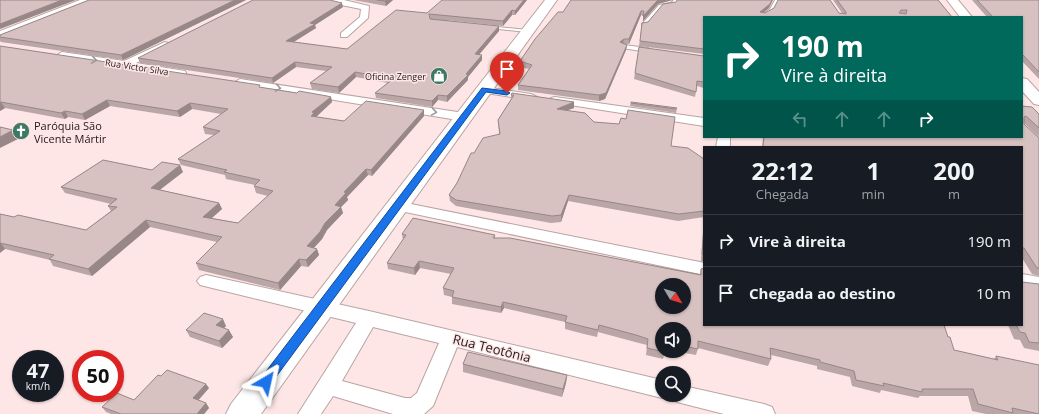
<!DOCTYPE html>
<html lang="pt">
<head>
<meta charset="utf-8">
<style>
  :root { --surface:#171b24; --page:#20242c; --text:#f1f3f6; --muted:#9ea1a6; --line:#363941 }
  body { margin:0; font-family:"Open Sans",sans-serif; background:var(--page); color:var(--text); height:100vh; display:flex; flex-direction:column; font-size:15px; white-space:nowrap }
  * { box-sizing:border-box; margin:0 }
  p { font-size:13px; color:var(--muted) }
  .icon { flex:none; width:22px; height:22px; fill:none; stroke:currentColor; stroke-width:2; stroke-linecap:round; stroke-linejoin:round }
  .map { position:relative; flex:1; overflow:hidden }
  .sheet { position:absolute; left:703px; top:146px; width:320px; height:180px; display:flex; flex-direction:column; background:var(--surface); border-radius:0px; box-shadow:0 1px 3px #0004 }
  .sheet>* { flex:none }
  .hud { position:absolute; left:703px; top:16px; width:320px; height:122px; border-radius:0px; box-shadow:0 1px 3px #0004; background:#00695c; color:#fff; overflow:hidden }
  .needle { width:26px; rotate:128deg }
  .tools { position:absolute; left:655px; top:278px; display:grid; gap:8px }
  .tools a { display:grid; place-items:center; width:36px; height:36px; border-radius:50%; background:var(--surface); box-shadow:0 1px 3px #0004; font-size:20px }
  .speed { position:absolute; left:12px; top:350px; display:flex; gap:8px; font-size:20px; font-weight:700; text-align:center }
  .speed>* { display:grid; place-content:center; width:52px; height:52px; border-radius:50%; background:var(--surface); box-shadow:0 1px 3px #0004; line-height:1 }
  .speed small { font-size:10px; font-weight:400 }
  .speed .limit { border:6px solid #d22; background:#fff; color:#111 }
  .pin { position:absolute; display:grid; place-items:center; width:34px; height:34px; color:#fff; margin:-41px -17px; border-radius:50% 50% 50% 0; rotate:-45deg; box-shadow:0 0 4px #0007 }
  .pin .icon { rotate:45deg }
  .me { position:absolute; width:44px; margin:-22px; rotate:36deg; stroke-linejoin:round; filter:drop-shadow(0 0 3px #0008) }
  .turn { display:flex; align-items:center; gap:14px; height:84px; padding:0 12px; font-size:18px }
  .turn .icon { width:52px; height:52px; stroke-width:2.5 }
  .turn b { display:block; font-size:28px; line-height:34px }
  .lanes { display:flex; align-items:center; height:38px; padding:0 12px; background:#0003; justify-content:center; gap:20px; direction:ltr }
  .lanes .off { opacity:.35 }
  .eta { display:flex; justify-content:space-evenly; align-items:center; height:68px; text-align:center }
  .eta b { font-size:24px; font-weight:700; line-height:28px }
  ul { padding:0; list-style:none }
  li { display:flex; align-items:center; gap:12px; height:52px; padding:0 12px; border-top:1px solid var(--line) }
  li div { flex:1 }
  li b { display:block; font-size:15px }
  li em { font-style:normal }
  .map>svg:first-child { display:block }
</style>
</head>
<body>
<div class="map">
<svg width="1039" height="414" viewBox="0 0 1039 414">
  <rect width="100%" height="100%" fill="#fee6e6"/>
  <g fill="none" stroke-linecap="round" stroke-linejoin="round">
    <defs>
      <g id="service">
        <polygon points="674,0 678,0 674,5 662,7 646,26 642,26 642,24 659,5 671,3"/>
        <path d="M775,0H779C775,9 771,17 760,17L770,9Z"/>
        <polygon points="487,26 528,30 530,31 528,32 489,28 487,27"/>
        <polygon points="624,45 648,48 651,50 648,52 622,48 621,47"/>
      </g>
      <g id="minor">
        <polygon points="322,0 344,0 369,6 368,18 347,37 341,37 341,33 360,17 361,9 326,2"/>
        <polygon points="165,42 168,43 170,45 168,47 136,63 185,71 186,73 185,75 181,76 62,58 57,55 62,52 124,61"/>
        <polygon points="240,79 464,113 470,117 464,121 236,84 235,82"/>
        <polygon points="484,87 531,94 537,97 531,100 480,92 478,90 480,88"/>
        <polygon points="555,97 704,118 704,126 551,102 549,100 551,98"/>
        <polygon points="718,137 730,137 730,147 716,147"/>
        <polygon points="396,201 700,262 704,263 704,273 700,274 391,209 389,206 391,203"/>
        <polygon points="1022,274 1039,277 1039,289 1022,286"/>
        <path d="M206,275L369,311L662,380V395H670L662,398L457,347L433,406L424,414H393L333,396L321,414H298L356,323L200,285L197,281L200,277ZM373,327L439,343L417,393L411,398H405L342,381Z"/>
        <polygon points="684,386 764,404 772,407 775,414 724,414 677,402 673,395 684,395"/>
      </g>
      <g id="tertiary">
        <polygon points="80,0 94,0 93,2 0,39 0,31"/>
        <polygon points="947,0 958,0 972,17 960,17"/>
        <polygon points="1022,78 1027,79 1039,92 1039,105 1034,104 1022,91"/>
      </g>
      <polygon id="secondary" points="545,0 557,0 261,414 226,414 231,404"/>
    </defs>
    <!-- service casing -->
    <use href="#service" stroke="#baa4a3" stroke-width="2"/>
    <!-- minor casing -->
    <use href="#minor" stroke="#baa4a3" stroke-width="2"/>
    <!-- tertiary casing -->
    <use href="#tertiary" stroke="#baa4a3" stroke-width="2"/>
    <!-- secondary casing -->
    <use href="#secondary" stroke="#baa4a3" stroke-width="2"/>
    <!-- service -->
    <use href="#service" fill="#fff" fill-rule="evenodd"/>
    <!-- minor -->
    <use href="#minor" fill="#fff" fill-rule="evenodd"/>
    <!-- tertiary -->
    <use href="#tertiary" fill="#fff" fill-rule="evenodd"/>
    <!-- secondary -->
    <use href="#secondary" fill="#fff" fill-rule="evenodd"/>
  </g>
  <!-- wall -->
  <g fill="#baa6a6">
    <polygon points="89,0 246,0 123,60 1,42 0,41 0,35"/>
    <polygon points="353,0 393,0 386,6"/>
    <polygon points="527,0 515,15 512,15 503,26 446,20 499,31 479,55 482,55 482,60 468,77 468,80 447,102 438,100 432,107 376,98 375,93 388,83 356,77 339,93 312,89 310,83 326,71 296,67 273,83 140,63 138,58 343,7 315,25 316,28 294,42 347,49 427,13"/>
    <polygon points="833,0 938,0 952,17 704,17 704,54 639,46 642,23 769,8 763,13 842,13"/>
    <polygon points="972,0 1039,0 1039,79 1022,61 1022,17 987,17"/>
    <polygon points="658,4 643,21 643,16 641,15 629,44 624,44 627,45 626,50 605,99 599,101 518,90 518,85 529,69 520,67 520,61 563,12"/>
    <polygon points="0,46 297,93 331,97 332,102 316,117 344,121 424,116 372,176 368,175 347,197 348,200 341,207 343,213 327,230 322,239 314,248 317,249 319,255 308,267 301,266 280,290 199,270 196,263 217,242 150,227 92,276 53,266 50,260 5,249 0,252 0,214 14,217 86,230 111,211 108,206 111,204 65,193 61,187 152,170 183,172 160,190 219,203 222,209 212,218 238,223 268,196 256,193 254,186 255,185 226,179 225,175 181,165 178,159 214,135 205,134 203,127 221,114 192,109 180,117 110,106 85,120 68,117 65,119 5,108 0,111"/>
    <polygon points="639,47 704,56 704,88 697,86 695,97 634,79"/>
    <polygon points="511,95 574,108 567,110 594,122 671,146 704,159 704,262 701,261 704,217 678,221 568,201 561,222 551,223 456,206 450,201 449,195 457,183 474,153 499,134 498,120 511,99"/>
    <polygon points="631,102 677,108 676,113 630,106"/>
    <polygon points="1022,106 1039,114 1039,137 1024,123 1024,124 1039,138 1039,276 1032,274 1022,258 1022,147 762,147 763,137 1022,137"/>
    <polygon points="402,234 495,235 495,238 700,274 701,269 948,337 954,350 994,359 996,356 1039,414 986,414 972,411 968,396 920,396 918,398 881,390 880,393 852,386 850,377 817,369 817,366 771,355 771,359 768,366 698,348 696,355 674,351 684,351 684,329 662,329 665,351 663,359 646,355 647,345 635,342 598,332 597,337 584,334 565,329 565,322 504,308 501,313 452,304 452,297 444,295 443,288 451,274 420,268 415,275 388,269 387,263 403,240"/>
    <polygon points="1039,284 1039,351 1024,348 1020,340 1014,339 1008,325 1006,325 1022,325"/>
    <polygon points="226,326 224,328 233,337 222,348 190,337 186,330"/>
    <polygon points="463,364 567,375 566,383 562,397 463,372"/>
    <polygon points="209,388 198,400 206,403 209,408 204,414 111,414 106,412 102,407 134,400"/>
  </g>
  <!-- shaded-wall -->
  <g fill="#978787">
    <polygon points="62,0 76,0 0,29 0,24"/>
    <polygon points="235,0 246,0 123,60 121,55"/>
    <polygon points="387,0 393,0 386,6 385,1"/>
    <polygon points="524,0 527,0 515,15 515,11"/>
    <polygon points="658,0 673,0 658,4 643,21 643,16"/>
    <polygon points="772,0 773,0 769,8 758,17 760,12"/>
    <polygon points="342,3 343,7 315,25 316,28 287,46 286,41 310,23"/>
    <polygon points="512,10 512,15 503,26 503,21"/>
    <polygon points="641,11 641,15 629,44 629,39"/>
    <polygon points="499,26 499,31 475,59 475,54"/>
    <polygon points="624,39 623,44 620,42"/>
    <polygon points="627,45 626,50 605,99 599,101 599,95"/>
    <polygon points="482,55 482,60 468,77 468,80 447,102 447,96"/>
    <polygon points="295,62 296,67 273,83 272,78"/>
    <polygon points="355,72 356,77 339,93 338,87"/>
    <polygon points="438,95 438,100 432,107 432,101"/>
    <polygon points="331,97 332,102 316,117 311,116 312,112"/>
    <polygon points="107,100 110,106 85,120 82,114"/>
    <polygon points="1,102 5,108 0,111 0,103"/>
    <polygon points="574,102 574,108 557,114 557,109"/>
    <polygon points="190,103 192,109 180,117 177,111"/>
    <polygon points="424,110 424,116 372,176 371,170"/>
    <polygon points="65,111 68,117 65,119 61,113"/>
    <polygon points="13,130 18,139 0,148 0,137"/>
    <polygon points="180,165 183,172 154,194 151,188"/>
    <polygon points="366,169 368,175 347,197 348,200 341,207 343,213 327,230 322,239 309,253 307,246 335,205 344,192"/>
    <polygon points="569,195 568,201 561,222 561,215"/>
    <polygon points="219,203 222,209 206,223 203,217"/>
    <polygon points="146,220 150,227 92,276 88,269"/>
    <polygon points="0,242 5,249 0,253"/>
    <polygon points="317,249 319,255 308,267 306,260"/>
    <polygon points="299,259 301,266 280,290 278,283"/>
    <polygon points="419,261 420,268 415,275 414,268"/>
    <polygon points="503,302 504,308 501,313 501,307"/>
    <polygon points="223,319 226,326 219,333 216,325"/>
    <polygon points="229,330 233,337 222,348 219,341"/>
    <polygon points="567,375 566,383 562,397 563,389"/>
    <polygon points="206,384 209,388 196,403 193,398"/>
    <polygon points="206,403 209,408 204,414 197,414"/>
  </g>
  <!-- building -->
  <g fill="#d8c1c1" stroke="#978787" fill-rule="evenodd">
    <polygon points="0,0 62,0 0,24"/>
    <polygon points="89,0 235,0 121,55 0,37 0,35"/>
    <polygon points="253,0 330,0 342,3 310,23 315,24 286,41 347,49 396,10 427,13 442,0 524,0 515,11 512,10 503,21 429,14 430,19 499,26 475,54 482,55 466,74 468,75 447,96 438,95 432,101 375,93 393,79 355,72 338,87 310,83 332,67 295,62 272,78 138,58"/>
    <polygon points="377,0 387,0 385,1"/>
    <polygon points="571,0 658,0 643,16 644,11 641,11 629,39 624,39 620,42 627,45 606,93 599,95 518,85 532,65 520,61 535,39 558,12 563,12"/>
    <path d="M677,0H772L770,4L760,12L765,13L774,8L778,0H830L839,13L846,14V12L837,0H938L952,17H704V49L640,41L642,23L648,22L663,4L676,2ZM901,10H907L906,14L899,13Z"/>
    <polygon points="977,0 1039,0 1039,72 1022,54 1022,17 993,17"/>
    <polygon points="0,46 260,85 259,87 297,93 299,91 327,96 331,97 312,112 314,113 311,116 344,121 366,101 424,110 371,170 366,169 344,192 346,193 335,205 341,207 325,223 320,232 307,246 317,249 306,260 299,259 278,283 196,263 222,237 146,220 88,269 49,259 54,255 0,243 0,214 14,217 18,215 86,230 117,207 108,206 117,199 61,187 103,160 152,170 162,162 180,165 151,188 219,203 203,217 238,223 273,191 254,186 260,180 224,172 227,170 178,159 220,131 203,127 228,109 190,103 177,111 107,100 82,114 65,111 61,113 1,102 0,103"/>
    <polygon points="639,47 704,56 704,82 697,81 696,92 635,73"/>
    <polygon points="512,93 574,102 557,109 585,113 594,122 619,124 621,118 626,119 628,110 675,117 671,146 688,148 704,159 704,211 679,214 569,195 561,215 552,216 456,200 449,195 457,183 471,153 474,153 483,138 500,134 498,120 514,95 511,95"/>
    <polygon points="631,102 677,108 676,109 631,103"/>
    <polygon points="1022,106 1032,107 1039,114 1039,128 1026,116 1024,117 1024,124 1039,138 1039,268 1037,268 1024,248 1022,248 1022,147 763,147 764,137 1022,137"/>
    <polygon points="0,127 13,130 0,137"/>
    <path d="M413,218L495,235L493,238H510L701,275V269L704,268V325H944L948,337H950L954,350L998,360L996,356L1039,365V414L1012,408L1013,413L978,404L973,389H922V392L883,383L884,386L856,380L854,371L820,362V360L770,348L771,359L698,341V349L684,346V329H662V351H665L664,352L647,348L648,339L636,335L599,325L598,330L585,327L565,322L567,316L503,302L501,307L452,297L454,291L443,288L454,268L419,261L414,268L387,263L406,235L402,234ZM662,285H684V307H662Z"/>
    <polygon points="704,229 704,255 702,254"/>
    <polygon points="1022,282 1039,284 1039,343 1029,342 1025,333 1020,332 1016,325 1022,325"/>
    <polygon points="204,313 223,319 216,325 229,330 219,341 186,330"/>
    <polygon points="468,352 567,375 563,389 463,364"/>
    <polygon points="167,370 206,384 193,398 206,403 197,414 121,414 102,407 117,393 134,400 158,375 161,376"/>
  </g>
  <!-- one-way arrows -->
  <defs><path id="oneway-chevron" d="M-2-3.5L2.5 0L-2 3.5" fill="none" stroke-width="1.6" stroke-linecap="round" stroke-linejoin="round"/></defs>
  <g stroke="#9b9797">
    <use href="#oneway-chevron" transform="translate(94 60) rotate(9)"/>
    <use href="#oneway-chevron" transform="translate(278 88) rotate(9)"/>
    <use href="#oneway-chevron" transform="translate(434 112) rotate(9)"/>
  </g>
  <!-- route -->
  <polygon fill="#1a73e8" stroke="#114b97" points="482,88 507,91 510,93 507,95 486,92 270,385 266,387 261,385 259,382 261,378"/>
  <!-- icons -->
  <defs>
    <symbol id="shop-disc" viewBox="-11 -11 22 22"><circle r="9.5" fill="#3d7a65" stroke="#fee6e6"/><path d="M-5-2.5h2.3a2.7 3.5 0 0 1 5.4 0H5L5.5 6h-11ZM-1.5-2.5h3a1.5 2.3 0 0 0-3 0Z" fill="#fff"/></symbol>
    <symbol id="church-disc" viewBox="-11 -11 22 22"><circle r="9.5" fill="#3d7a65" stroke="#fee6e6"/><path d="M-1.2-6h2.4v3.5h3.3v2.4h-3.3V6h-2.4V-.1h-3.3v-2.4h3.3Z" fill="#fff"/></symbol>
  </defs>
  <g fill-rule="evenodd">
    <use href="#shop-disc" x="429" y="66" width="20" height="20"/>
    <use href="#church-disc" x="11" y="121" width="20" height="20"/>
  </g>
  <g text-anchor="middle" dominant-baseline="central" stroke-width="3" stroke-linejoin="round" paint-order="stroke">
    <!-- far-street labels -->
    <g font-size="9" fill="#201818" stroke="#fee6e6">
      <text transform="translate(137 67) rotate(9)">Rua Victor Silva</text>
    </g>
    <!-- far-poi labels -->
    <g font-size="9" fill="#201818" stroke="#fee6e6" text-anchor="end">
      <text x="426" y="76">Oficina Zenger</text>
    </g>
    <!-- poi labels -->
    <g font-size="11" fill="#201818" stroke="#fee6e6" text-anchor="start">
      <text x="34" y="125">Paróquia São<tspan x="34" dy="13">Vicente Mártir</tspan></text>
    </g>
    <!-- near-street labels -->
    <g font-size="13" fill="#201818" stroke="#fee6e6">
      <text transform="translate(492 348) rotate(14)">Rua Teotônia</text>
    </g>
  </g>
</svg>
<div class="tools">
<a><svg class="needle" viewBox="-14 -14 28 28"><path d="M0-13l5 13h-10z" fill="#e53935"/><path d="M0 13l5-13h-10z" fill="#9ea1a6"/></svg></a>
<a><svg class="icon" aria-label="sound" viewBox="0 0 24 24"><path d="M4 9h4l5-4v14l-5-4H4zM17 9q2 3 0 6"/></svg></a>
<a><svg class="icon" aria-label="search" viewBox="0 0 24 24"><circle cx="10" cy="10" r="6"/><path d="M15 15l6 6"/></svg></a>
</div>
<div class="speed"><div>47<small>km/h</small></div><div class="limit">50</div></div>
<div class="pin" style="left:507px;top:93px;background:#d93025"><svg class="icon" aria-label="arrive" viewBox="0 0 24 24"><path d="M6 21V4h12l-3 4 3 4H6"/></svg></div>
<svg class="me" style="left:266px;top:382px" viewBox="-20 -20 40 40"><path d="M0-17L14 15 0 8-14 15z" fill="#1a73e8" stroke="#fff" stroke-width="4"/></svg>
<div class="hud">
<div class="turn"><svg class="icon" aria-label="right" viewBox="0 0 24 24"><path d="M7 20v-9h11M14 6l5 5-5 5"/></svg><div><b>190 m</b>Vire à direita</div></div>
<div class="lanes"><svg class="icon off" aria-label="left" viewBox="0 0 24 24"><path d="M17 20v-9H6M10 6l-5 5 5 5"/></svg><svg class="icon off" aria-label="ahead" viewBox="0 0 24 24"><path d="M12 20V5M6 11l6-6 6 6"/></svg><svg class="icon off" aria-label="ahead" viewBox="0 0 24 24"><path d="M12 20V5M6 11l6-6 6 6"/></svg><svg class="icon" aria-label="right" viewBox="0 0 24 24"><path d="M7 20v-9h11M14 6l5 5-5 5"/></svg></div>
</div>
<section class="sheet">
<div class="eta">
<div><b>22:12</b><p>Chegada</p></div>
<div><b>1</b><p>min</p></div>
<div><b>200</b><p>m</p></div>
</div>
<ul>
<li><svg class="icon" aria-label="right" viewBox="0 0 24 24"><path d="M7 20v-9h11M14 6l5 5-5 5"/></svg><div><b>Vire à direita</b></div><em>190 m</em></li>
<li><svg class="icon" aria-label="arrive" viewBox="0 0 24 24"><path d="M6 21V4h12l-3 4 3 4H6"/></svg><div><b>Chegada ao destino</b></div><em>10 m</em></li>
</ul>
</section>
</div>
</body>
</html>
